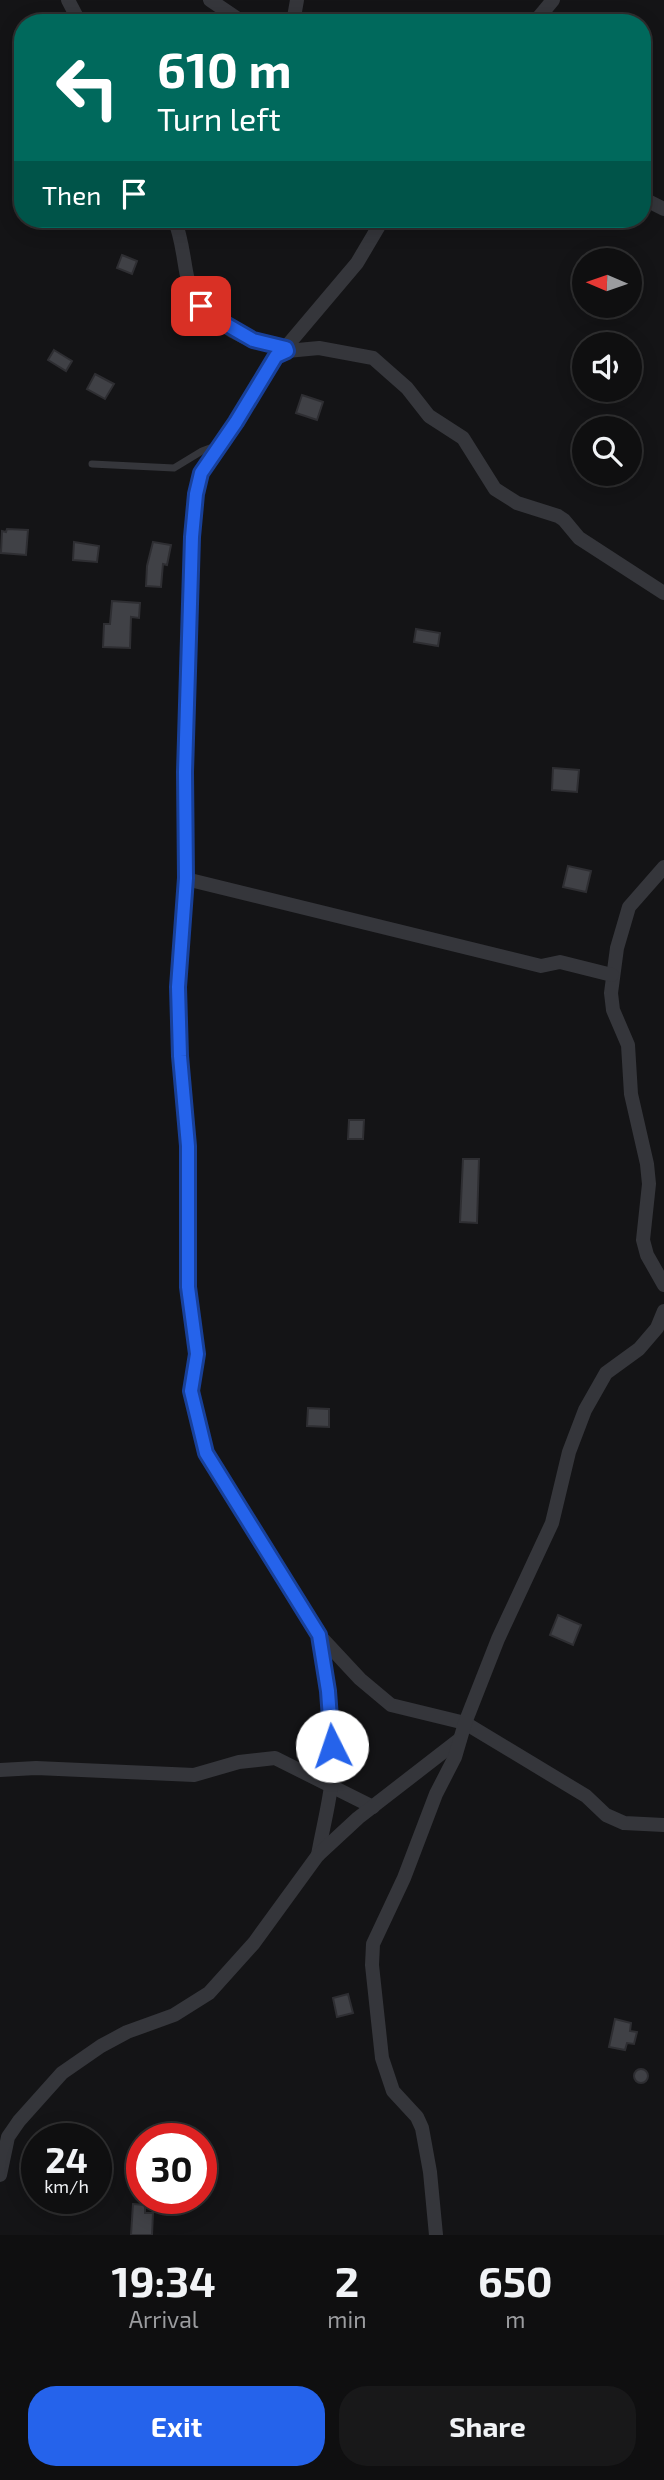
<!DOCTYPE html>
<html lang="en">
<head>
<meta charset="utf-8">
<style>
  :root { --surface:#0f0f10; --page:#181819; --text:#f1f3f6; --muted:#9b9c9f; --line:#2f2f30; --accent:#2563eb }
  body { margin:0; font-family:"Exo 2",sans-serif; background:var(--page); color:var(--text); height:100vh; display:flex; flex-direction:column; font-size:26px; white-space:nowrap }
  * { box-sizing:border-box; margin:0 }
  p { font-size:23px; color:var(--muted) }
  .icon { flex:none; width:38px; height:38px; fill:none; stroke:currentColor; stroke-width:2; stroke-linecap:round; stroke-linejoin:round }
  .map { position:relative; height:2235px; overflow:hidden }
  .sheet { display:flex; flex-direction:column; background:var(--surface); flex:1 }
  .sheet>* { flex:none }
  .guide { position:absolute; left:14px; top:14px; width:637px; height:214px; border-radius:28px; box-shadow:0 4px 18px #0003,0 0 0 2px var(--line); background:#00695c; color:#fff; overflow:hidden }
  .needle { width:46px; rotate:272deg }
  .controls { position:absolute; left:572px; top:248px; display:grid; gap:14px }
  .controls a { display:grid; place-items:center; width:70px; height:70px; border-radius:50%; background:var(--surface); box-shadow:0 4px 18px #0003,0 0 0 2px var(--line); font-size:35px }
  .speed { position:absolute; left:21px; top:2123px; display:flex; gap:14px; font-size:35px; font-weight:700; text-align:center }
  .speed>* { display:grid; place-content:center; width:91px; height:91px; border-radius:50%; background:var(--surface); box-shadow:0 4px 18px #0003,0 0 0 2px var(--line); line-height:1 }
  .speed small { font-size:18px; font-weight:400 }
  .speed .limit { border:10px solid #d22; background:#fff; color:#111 }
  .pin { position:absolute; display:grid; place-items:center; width:60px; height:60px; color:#fff; margin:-30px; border-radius:14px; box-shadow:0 4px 10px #0006 }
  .me { position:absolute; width:77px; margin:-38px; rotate:356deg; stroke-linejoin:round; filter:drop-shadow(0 0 5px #0008) }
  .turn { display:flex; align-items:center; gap:24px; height:147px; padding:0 28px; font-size:32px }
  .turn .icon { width:91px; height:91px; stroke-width:2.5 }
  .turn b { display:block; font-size:49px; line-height:60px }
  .then { display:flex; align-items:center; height:66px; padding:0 28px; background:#0003; gap:14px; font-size:26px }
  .eta { display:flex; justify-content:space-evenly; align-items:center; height:119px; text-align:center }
  .eta b { font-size:42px; font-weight:700; line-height:49px }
  .primary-button { display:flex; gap:14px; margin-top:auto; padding:14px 28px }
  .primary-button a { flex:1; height:80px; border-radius:28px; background:var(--accent); color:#fff; font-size:28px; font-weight:700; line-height:80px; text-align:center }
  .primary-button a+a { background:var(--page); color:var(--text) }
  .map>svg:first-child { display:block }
</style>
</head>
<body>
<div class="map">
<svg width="664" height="2235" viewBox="0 0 664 2235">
  <rect width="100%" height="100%" fill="#141416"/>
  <!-- building -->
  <g fill="#404146" stroke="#2e2e32" stroke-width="2">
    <polygon points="122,255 137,261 132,274 117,268"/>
    <polygon points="54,350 72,361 66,371 48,360"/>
    <polygon points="95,374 114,384 105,399 87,389"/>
    <polygon points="302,395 323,402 317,420 296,413"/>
    <polygon points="7,529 28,530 26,555 1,553 2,531 6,532"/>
    <polygon points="74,542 99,546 97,562 73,560"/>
    <polygon points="153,542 171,545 167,565 163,564 161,587 146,586 147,566"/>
    <polygon points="112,601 140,603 139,618 131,617 130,648 103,647 104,624 110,624"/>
    <polygon points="416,629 440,633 438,646 414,642"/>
    <polygon points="553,768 579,770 577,792 552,790"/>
    <polygon points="568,866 591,871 586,892 563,887"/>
    <polygon points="349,1120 364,1120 363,1139 348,1139"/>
    <polygon points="463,1159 479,1159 477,1223 460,1222"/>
    <polygon points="308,1408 329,1409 329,1427 307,1426"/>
    <polygon points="558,1615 581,1625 573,1645 550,1635"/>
    <polygon points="348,1994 353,2013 337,2017 333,1998"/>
    <polygon points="615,2019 631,2023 630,2031 637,2032 634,2044 627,2043 625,2050 609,2047"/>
    <circle cx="641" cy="2076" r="7"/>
    <polygon points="133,2204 145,2205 145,2213 153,2213 152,2235 131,2235"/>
  </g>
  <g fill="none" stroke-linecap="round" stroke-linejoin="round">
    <!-- service -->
    <polyline stroke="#35363b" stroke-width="7" points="92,464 174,468 202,451 218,445"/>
    <!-- minor -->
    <g stroke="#35363b" stroke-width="14">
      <polyline points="68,0 80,23"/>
      <polyline points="210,0 244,23"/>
      <polyline points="293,23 297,0"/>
      <polyline points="534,23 553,0"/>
      <polyline points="642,198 664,209"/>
      <path d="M174,219C182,237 183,257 187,276C194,307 226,332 255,341C265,344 276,345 286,347"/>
      <polyline points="287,351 286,347 357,263 383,219"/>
      <polyline points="664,593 579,538 564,520 558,516 517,503 495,489 463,438 429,416 407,388 373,358 319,348 287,351 276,356 236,422 201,473 196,494 192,537 185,772 186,879 178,987 180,1057 188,1146 188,1287 197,1354 192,1391 206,1453 319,1635 360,1679 391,1705 465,1723 586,1796 606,1815 624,1823 664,1825"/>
      <polyline points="664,867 629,907 617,948 611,993 613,1010 628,1045 631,1094 647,1164 649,1184 643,1240 647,1255 664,1285"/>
      <polyline points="186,879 541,966 560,962 612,975"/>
      <polyline points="0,1770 36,1768 194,1775 239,1762 275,1758 373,1807"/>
      <path d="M318,1855C322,1832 328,1809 331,1786C336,1735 327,1685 319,1635"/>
      <polyline points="0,2175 8,2137 19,2121 62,2073 101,2046 127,2032 174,2015 209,1993 254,1943 318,1855 358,1818 460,1739"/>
      <polyline points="436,2235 430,2172 422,2128 417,2117 393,2091 382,2058 372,1965 373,1944 404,1878 436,1794 455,1757 465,1723 498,1639 552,1523 569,1452 585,1410 606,1373 639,1349 657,1328 664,1311"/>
    </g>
  </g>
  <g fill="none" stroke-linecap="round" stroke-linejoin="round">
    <defs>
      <polyline id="route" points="201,306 215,318 253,340 286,348 287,351 276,356 236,422 201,473 196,494 192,537 185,772 186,878 178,987 180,1056 188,1146 188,1287 197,1354 191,1391 206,1453 319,1635 328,1691 332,1746"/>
    </defs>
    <!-- route casing -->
    <use href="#route" stroke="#184099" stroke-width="18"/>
    <!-- route -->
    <use href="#route" stroke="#2563eb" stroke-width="12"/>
  </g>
</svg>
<div class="controls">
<a><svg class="needle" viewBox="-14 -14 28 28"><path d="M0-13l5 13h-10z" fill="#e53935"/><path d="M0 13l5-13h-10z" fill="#9b9c9f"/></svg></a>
<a><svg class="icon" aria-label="sound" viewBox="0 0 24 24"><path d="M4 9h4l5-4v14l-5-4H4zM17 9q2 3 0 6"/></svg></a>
<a><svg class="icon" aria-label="search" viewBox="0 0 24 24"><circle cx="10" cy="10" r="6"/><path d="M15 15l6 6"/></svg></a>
</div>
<div class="speed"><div>24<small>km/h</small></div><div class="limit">30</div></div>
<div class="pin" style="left:201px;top:306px;background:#d93025"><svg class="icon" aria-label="arrive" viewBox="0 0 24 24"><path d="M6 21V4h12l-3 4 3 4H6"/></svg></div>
<svg class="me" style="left:332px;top:1746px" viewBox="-20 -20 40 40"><circle r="19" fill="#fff"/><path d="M0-13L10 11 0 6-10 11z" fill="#2563eb"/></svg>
<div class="guide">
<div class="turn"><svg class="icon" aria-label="left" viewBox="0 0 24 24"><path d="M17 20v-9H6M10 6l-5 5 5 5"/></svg><div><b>610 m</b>Turn left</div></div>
<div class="then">Then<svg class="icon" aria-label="arrive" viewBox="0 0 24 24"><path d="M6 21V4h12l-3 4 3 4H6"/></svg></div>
</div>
</div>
<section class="sheet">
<div class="eta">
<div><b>19:34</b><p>Arrival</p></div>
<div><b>2</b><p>min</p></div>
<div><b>650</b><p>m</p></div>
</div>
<div class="primary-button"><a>Exit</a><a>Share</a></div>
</section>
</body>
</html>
